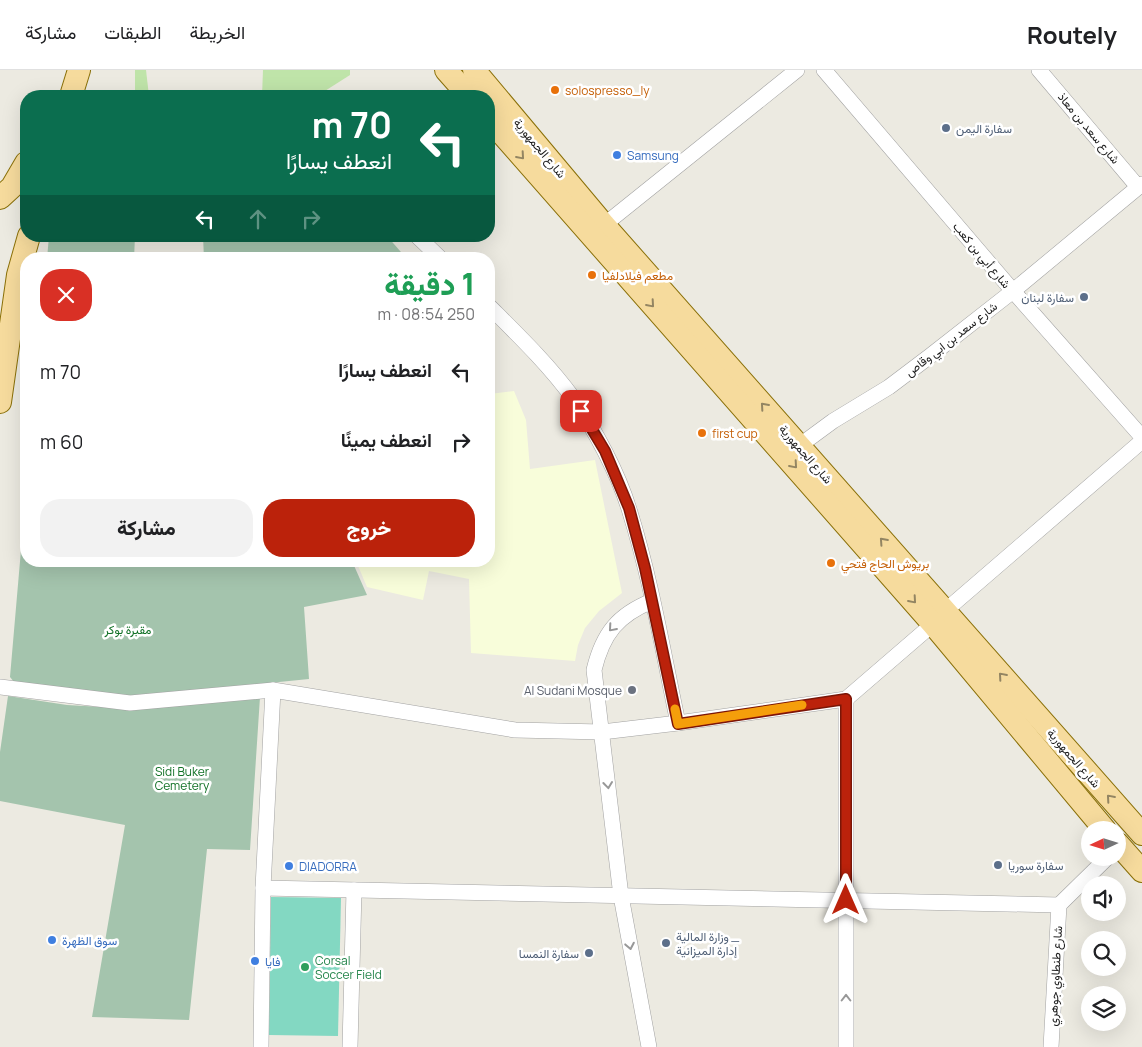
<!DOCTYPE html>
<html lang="ar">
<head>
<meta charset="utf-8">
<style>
  :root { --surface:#fff; --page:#f2f2f2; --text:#202124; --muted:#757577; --line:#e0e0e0; --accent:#bb220b }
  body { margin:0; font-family:Manrope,Vazirmatn,sans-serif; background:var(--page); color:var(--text); direction:rtl; height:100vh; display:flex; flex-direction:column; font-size:19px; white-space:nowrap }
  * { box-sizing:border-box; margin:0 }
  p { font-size:16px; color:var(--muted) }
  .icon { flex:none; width:28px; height:28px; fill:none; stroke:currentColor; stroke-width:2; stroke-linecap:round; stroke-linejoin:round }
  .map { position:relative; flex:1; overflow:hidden; direction:ltr }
  .drawer { position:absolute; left:20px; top:182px; width:475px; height:315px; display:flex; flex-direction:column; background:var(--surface); border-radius:20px; box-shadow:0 5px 20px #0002; direction:rtl }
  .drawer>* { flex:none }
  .top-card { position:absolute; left:20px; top:20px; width:475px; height:152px; border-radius:20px; box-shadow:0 5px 20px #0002; direction:rtl; background:#0b6e4f; color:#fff; overflow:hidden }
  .needle { width:32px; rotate:266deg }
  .fabs { position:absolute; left:1081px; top:751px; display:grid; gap:10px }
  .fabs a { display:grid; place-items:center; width:45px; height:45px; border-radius:50%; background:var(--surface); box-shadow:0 5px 20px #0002; font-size:25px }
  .pin { position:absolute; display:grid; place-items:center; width:42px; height:42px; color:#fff; margin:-21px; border-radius:10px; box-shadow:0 2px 8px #0006 }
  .me { position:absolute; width:55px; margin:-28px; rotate:0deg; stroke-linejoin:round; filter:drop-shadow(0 0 4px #0008) }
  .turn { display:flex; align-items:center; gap:18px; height:105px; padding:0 20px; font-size:22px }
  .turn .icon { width:65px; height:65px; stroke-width:2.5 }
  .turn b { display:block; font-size:35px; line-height:42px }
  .lanes { display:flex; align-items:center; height:48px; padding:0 20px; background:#0003; justify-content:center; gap:25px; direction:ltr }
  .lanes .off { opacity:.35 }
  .round { display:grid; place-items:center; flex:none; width:52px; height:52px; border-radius:20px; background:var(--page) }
  .head { display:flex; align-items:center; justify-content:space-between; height:85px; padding:0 20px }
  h1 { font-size:30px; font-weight:800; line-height:38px; color:#1e9e55 }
  .cta { display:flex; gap:10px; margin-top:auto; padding:10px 20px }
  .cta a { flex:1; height:58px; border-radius:20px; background:var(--accent); color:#fff; font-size:20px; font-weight:800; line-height:58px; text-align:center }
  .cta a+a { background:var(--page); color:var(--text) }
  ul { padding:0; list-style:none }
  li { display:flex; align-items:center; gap:15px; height:70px; padding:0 20px }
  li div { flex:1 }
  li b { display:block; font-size:19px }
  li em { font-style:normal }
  header { display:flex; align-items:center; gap:30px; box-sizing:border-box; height:70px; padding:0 25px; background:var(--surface); border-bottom:1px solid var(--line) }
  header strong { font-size:24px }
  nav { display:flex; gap:28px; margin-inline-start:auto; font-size:18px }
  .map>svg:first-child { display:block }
</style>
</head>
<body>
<header>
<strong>Routely</strong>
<nav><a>الخريطة</a><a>الطبقات</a><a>مشاركة</a></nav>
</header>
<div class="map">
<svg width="1142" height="977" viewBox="0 0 1142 977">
  <rect width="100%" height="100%" fill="#eceae1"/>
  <!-- education -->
  <polygon fill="#f8fdda" points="514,321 526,350 530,399 595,390 622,523 599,541 585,558 578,575 575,591 471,583 469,509 429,501 423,530 367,517 356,491 489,491 489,324"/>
  <!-- grass -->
  <g fill="#bfe4a9">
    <polygon points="135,0 146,0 149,26 135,26"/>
    <polygon points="263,0 350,0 350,5 317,26 262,26"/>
  </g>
  <!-- cemetery -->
  <g fill="#a4c4ad">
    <polygon points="49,166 135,166 134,189 47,189"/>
    <polygon points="203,166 387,166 407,189 204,189"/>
    <polygon points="26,422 26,491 352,491 367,525 304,537 309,609 128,627 14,612 10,607"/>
    <polygon points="8,626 67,635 137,639 260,627 250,780 207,779 189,950 92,947 125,755 0,731 0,682"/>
  </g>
  <!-- pitch -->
  <polygon fill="#83d8c2" points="271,827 341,828 338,966 269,965"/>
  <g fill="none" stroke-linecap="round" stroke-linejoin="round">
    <defs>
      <g id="street">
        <polyline points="824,0 1013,221 1142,367"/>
        <polyline points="1039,0 1138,117"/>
        <polyline points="604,155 797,0"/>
        <polyline points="417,166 441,189"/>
        <path d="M489,236C518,265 549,295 573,328C595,360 618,403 629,439C651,509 663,582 678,653"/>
        <polyline points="799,376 833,351 889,317 930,286 1013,221 1142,114"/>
        <polyline points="945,541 1142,371"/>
        <polyline points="0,617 130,633 273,620 515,660 602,662 678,653 846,629 933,554"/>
        <polyline points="846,629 846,977"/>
        <polyline points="263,818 1059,835"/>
        <polyline points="1059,835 1107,788"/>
        <polyline points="261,977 263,818 273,620"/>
        <polyline points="350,977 354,820"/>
        <path d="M649,977L621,826L594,600C603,563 618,545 652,531"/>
        <polyline points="1051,977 1059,835"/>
      </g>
      <g id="primary">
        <polyline points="446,0 469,26"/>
        <polyline points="474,0 604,155 1142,764"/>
        <polyline points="71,26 79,0"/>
        <polyline points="489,49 933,554 1105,760"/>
        <polyline points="0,128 12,117 26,93"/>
        <polyline points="0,332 18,205 29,166"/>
        <polyline points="1118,774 1142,801"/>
      </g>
    </defs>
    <!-- street casing -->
    <use href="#street" stroke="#a2a2a2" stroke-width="16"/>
    <!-- primary casing -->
    <use href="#primary" stroke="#8a7008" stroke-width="24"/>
    <!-- street -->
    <use href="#street" stroke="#fff" stroke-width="15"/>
    <!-- primary -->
    <use href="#primary" stroke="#f6db9d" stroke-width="22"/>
  </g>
  <!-- one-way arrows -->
  <defs><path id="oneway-chevron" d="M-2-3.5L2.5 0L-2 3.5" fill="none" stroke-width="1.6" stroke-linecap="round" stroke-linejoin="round" transform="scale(1.25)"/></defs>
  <g stroke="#938562">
    <use href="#oneway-chevron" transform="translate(521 86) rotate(49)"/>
    <use href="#oneway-chevron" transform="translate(651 234) rotate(49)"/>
    <use href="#oneway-chevron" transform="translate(764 336) rotate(-131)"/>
    <use href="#oneway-chevron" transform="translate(794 395) rotate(49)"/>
    <use href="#oneway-chevron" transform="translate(883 471) rotate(-132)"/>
    <use href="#oneway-chevron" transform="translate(913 530) rotate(49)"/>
    <use href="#oneway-chevron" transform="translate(1002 606) rotate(-131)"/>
    <use href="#oneway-chevron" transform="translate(1110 728) rotate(-131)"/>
  </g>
  <g stroke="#989898">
    <use href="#oneway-chevron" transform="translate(612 558) rotate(131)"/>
    <use href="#oneway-chevron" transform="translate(608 715) rotate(83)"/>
    <use href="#oneway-chevron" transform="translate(630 876) rotate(79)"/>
    <use href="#oneway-chevron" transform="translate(846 928) rotate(-90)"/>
  </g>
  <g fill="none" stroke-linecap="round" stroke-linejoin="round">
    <defs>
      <polyline id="route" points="581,341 605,381 629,438 645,498 678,654 846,629 846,830"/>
    </defs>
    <!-- route casing -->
    <use href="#route" stroke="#7a1607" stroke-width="12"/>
    <!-- route -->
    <use href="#route" stroke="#bb220b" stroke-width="9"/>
    <!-- slow -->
    <polyline stroke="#f59e0b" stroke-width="9" points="675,639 678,654 802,635"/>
  </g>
  <!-- markers -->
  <g fill="#e8710a" stroke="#fff" stroke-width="2">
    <circle cx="555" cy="20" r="5"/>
    <circle cx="592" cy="205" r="5"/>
    <circle cx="702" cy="363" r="5"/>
    <circle cx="831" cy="493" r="5"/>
  </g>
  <g fill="#5c6f8a" stroke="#fff" stroke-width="2">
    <circle cx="946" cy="58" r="5"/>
    <circle cx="1084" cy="227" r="5"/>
    <circle cx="998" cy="795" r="5"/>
    <circle cx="666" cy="873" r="5"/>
    <circle cx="589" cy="883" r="5"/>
  </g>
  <g fill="#3f7fe0" stroke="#fff" stroke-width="2">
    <circle cx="617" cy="85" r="5"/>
    <circle cx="289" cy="796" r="5"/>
    <circle cx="52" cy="870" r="5"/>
    <circle cx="255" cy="891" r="5"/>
  </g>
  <circle fill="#6b7280" stroke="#fff" stroke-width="2" cx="632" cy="620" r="5"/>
  <circle fill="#2e9e5b" stroke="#fff" stroke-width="2" cx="305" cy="897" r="5"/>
  <g text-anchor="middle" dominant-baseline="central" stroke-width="5" stroke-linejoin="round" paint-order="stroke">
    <!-- food labels -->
    <g font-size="12" fill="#c56008" stroke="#fff" text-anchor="start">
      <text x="565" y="20">solospresso_ly</text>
      <text x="602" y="205">مطعم فيلادلفيا</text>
      <text x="712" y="363">first cup</text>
      <text x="841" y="493">بريوش الحاج فتحي</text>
    </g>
    <!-- service labels -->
    <g font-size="12" fill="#4e5e75" stroke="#fff" text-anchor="start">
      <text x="956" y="58">سفارة اليمن</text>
      <text x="1074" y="227" text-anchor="end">سفارة لبنان</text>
      <text x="1008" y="795">سفارة سوريا</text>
      <text x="676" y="866">وزارة المالية _<tspan x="676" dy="14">إدارة الميزانية</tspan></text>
      <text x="579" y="883" text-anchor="end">سفارة النمسا</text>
    </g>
    <!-- street labels -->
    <g font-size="12" fill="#1b1b1b" stroke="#fff">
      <text transform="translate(1089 58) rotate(50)">شارع سعد بن معاذ</text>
      <text transform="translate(540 78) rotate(50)">شارع الجمهورية</text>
      <text transform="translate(982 185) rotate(50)">شارع أبي بن كعب</text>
      <text transform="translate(951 269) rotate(-38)">شارع سعد بن ابي وقاص</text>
      <text transform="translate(806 384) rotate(49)">شارع الجمهورية</text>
      <text transform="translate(1074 688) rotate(49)">شارع الجمهورية</text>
      <text transform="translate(1055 906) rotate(-87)">شارع طنطاوي جوهري</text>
    </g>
    <!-- shop labels -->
    <g font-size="12" fill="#366cbe" stroke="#fff" text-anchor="start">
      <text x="627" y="85">Samsung</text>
      <text x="299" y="796">DIADORRA</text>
      <text x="62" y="870">سوق الظهرة</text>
      <text x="265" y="891">فايا</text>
    </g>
    <!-- park labels -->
    <g font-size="12" fill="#117126" stroke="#fff">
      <text x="128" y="559">مقبرة بوكر</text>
      <text x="182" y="701">Sidi Buker<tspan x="182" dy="14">Cemetery</tspan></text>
    </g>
    <!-- worship labels -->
    <g font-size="12" fill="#5b616d" stroke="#fff" text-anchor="end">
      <text x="622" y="620">Al Sudani Mosque</text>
    </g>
    <!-- leisure labels -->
    <g font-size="12" fill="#27864d" stroke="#fff" text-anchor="start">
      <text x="315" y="890">Corsal<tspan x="315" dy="14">Soccer Field</tspan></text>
    </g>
  </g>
</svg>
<div class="fabs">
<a><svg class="needle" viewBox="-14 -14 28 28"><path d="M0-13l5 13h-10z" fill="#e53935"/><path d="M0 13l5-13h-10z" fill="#757577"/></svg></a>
<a><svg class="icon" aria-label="sound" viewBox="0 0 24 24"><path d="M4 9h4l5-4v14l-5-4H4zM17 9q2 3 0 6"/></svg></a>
<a><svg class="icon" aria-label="search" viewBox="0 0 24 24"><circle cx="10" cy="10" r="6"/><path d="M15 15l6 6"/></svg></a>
<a><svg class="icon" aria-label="layers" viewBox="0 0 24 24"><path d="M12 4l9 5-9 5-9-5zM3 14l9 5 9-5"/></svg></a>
</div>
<div class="pin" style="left:581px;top:341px;background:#d93025"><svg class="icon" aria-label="arrive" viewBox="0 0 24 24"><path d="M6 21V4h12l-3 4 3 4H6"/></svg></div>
<svg class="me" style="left:846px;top:830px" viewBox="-20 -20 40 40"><path d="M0-17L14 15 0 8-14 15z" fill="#bb220b" stroke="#fff" stroke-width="4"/></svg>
<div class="top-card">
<div class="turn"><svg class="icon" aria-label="left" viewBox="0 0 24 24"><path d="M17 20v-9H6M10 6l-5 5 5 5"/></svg><div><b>70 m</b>انعطف يسارًا</div></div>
<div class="lanes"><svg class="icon" aria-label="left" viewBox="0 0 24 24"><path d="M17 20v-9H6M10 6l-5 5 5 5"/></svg><svg class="icon off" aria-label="ahead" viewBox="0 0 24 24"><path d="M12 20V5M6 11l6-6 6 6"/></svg><svg class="icon off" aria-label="right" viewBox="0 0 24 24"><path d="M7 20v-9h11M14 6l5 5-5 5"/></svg></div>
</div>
<section class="drawer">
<div class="head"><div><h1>1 دقيقة</h1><p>250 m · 08:54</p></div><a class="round" style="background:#d93025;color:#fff"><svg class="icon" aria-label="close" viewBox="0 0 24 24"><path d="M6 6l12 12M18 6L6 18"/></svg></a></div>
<ul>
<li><svg class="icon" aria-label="left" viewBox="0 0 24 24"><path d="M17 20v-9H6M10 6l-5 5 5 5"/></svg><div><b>انعطف يسارًا</b></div><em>70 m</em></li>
<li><svg class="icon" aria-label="right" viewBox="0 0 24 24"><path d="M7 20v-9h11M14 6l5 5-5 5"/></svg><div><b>انعطف يمينًا</b></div><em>60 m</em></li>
</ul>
<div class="cta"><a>خروج</a><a>مشاركة</a></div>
</section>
</div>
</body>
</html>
